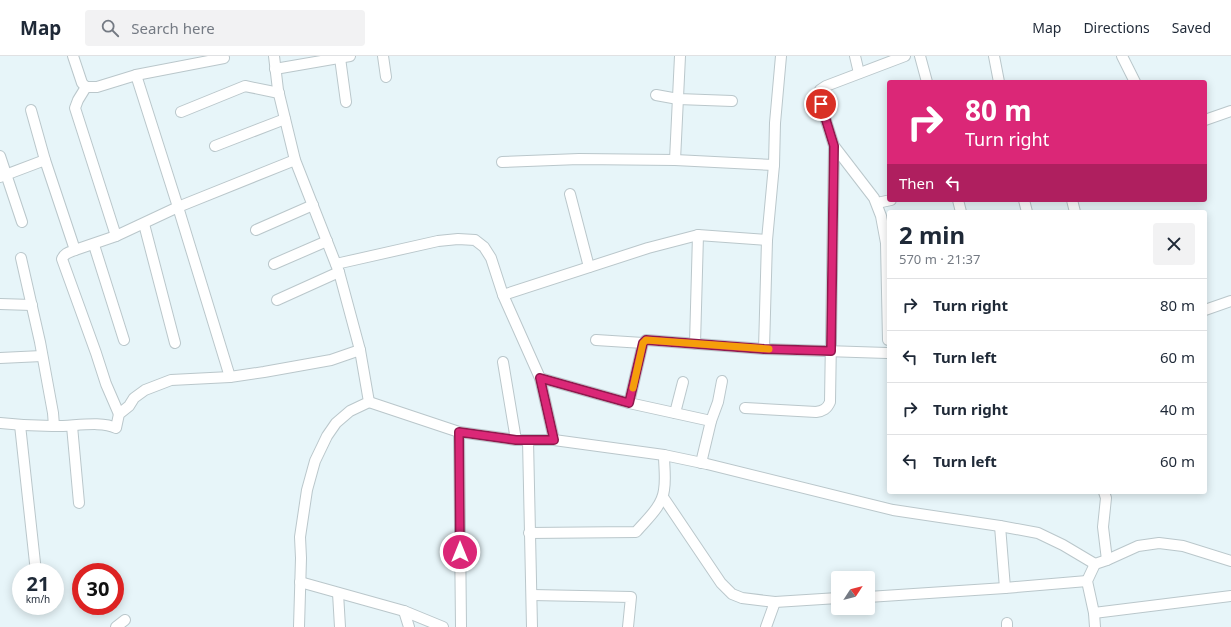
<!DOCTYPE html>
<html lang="en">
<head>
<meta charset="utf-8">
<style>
  :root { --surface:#fff; --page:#f2f2f3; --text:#1f2937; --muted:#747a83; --line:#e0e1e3 }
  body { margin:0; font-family:"Noto Sans",sans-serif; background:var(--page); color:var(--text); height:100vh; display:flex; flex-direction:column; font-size:15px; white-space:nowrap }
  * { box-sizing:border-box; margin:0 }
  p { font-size:13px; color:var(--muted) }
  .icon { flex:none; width:22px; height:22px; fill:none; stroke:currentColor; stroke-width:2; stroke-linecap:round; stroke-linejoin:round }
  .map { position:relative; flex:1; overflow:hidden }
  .details { position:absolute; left:887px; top:154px; width:320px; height:284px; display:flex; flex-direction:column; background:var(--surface); border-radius:4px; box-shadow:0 2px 10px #0003 }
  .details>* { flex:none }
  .banner { position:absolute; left:887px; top:24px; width:320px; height:122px; border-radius:4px; box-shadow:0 2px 10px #0003; background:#db2777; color:#fff; overflow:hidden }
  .needle { width:26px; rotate:54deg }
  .fabs { position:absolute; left:831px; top:515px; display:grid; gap:8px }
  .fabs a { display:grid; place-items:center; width:44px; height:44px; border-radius:4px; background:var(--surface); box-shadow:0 2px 10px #0003; font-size:20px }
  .speed { position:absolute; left:12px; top:507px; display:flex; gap:8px; font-size:20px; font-weight:700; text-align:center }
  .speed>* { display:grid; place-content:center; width:52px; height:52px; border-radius:50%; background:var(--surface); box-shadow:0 2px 10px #0003; line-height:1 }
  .speed small { font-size:10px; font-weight:400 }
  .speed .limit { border:6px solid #d22; background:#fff; color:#111 }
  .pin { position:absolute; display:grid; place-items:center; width:34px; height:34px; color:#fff; margin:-17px; border:2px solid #fff; border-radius:50%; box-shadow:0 1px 4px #0007 }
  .me { position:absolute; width:44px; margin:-22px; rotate:0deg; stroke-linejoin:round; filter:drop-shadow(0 0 3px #0008) }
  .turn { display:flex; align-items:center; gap:14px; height:84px; padding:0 12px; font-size:18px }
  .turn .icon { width:52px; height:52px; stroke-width:2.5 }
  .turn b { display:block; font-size:28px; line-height:34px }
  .then { display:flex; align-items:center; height:38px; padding:0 12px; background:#0003; gap:8px; font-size:15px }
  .round { display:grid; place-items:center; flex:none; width:42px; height:42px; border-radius:4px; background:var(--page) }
  .overview { display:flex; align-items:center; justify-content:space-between; height:68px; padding:0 12px }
  h1 { font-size:24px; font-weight:700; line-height:30px }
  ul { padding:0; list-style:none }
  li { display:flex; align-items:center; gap:12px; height:52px; padding:0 12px; border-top:1px solid var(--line) }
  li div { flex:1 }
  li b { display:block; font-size:15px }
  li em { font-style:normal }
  header { display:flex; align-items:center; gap:24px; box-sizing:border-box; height:56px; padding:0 20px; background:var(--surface); border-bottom:1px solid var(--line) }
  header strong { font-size:19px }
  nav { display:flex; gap:22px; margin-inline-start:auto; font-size:14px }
  .search { width:280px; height:36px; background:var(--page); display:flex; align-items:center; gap:10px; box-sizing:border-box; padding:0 14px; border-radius:4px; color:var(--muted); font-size:15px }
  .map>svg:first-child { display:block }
</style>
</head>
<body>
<header>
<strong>Map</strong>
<div class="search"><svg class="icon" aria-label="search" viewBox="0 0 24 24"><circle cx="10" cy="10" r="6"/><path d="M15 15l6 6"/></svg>Search here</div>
<nav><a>Map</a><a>Directions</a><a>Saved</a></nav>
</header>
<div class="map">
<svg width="1231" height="571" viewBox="0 0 1231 571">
  <rect width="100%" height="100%" fill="#e7f5f9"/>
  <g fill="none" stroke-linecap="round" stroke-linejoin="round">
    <defs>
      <g id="street">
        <polyline points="73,0 82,27 86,31 97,31 136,19 224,2"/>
        <polyline points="274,0 278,34 295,104 339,216 360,294 369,346 350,355 336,367 327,380 315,405 307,434 300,481 301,502 299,571"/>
        <polyline points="383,0 386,21"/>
        <polyline points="855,0 859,17"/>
        <polyline points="920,0 927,26"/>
        <polyline points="994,0 999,26"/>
        <polyline points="1122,0 1135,26"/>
        <polyline points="340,2 346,46"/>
        <polyline points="275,13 350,0"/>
        <polyline points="136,19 178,151 230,321"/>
        <polyline points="86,31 78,44 75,52 116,180"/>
        <polyline points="656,39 678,43 732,45"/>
        <polyline points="31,54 45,104"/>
        <polyline points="181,56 245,30 279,37"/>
        <polyline points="1205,64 1231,55"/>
        <polyline points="215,90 285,63"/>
        <polyline points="0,100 22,166"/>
        <polyline points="675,104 680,0"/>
        <polyline points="502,106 579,103 675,104 774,109"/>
        <path d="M0,121L45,104L75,194C70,196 64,197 62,203L96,297L106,328L119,358"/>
        <polyline points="570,138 589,211"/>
        <polyline points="958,144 961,156"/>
        <polyline points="1024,144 1027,156"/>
        <polyline points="1072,144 1075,156"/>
        <polyline points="877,147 891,144"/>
        <polyline points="144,168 175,287"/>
        <polyline points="256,174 313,149"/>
        <polyline points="94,189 124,284"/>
        <polyline points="75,194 116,180 178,151 295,104"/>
        <polyline points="21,202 40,286 53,357 54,370"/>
        <polyline points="274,208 327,185"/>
        <polyline points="336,208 438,185 458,183 475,184 484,191 491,202 503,239 540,322 554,384"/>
        <polyline points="503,239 648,192 698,179 767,184"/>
        <polyline points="277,244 339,216"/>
        <polyline points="0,248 32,249"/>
        <polyline points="1205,254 1231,245"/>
        <polyline points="596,284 643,287"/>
        <polyline points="888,284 886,187 881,160 874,142 834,90 818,39 820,34 826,30 905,0"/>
        <polyline points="695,288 698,179"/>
        <polyline points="764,293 767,184 774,109 775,67 781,0"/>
        <polyline points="0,302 42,300"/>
        <polyline points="503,306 516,384"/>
        <polyline points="540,322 629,347"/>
        <polyline points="369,346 459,376 516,384 554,384 664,399 707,408 893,454 1000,470 1038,477 1063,489 1095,508 1107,504 1138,490 1159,487 1183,490 1231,505"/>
        <path d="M745,352L816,356C823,355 827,353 830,346L834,90"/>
        <polyline points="675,357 683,326"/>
        <polyline points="711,365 629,347 643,287 646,284 764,293 887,297"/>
        <path d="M0,367C17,369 35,370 52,370C70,371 101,364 116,372L119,358L129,350L134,342L145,334L171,324L230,321L264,316L331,304L360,294"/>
        <polyline points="20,369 36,516"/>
        <polyline points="72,370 79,447"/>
        <polyline points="459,376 461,571"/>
        <polyline points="528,384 532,571"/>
        <polyline points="701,407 711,365 718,346 722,325"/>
        <polyline points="1104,436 1106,442 1103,471 1107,504"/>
        <polyline points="663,441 721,527 732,538 742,542 775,546 766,571"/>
        <polyline points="1000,470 1005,532"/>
        <path d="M529,477L636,476C646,464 662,451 664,434C666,423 664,410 664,399"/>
        <polyline points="1095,508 1087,525 1094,557 1095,571"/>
        <polyline points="300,526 404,555 443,571"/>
        <polyline points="338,537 340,571"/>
        <polyline points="532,539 631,541 628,571"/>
        <polyline points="868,541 1005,532 1087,525"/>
        <polyline points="775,546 838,542"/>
        <polyline points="404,555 409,571"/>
        <polyline points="1094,557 1231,540"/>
        <polyline points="1007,567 1007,571"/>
        <polyline points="116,571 125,564"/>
      </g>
    </defs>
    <!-- street casing -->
    <use href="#street" stroke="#bac7cb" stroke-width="12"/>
    <!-- street -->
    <use href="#street" stroke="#fff" stroke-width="10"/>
  </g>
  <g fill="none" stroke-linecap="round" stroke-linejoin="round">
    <defs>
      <polyline id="route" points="460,496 459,376 516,384 554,384 540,322 629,347 643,287 646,284 764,293 831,295 834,90 821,48"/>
    </defs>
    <!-- route casing -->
    <use href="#route" stroke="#8e194d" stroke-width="10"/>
    <!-- route -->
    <use href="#route" stroke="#db2777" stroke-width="7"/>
    <!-- slow -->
    <polyline stroke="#f59e0b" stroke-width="7" points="633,332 643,287 646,284 769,293"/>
  </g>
</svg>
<div class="fabs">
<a><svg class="needle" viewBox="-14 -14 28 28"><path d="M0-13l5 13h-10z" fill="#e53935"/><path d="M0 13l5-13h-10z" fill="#747a83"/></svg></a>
</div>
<div class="speed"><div>21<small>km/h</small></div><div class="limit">30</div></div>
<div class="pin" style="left:821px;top:48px;background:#d93025"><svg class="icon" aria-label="arrive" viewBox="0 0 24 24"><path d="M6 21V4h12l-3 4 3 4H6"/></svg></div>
<svg class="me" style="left:460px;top:496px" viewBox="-20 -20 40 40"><circle r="17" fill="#db2777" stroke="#fff" stroke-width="3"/><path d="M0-11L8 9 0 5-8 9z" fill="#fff"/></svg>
<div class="banner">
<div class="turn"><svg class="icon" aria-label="right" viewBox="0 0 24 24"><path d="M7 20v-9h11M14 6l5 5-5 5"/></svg><div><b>80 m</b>Turn right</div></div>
<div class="then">Then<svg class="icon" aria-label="left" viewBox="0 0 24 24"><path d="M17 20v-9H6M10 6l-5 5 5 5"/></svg></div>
</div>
<section class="details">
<div class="overview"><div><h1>2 min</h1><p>570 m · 21:37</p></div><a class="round"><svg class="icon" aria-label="close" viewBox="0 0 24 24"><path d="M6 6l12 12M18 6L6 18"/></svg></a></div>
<ul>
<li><svg class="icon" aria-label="right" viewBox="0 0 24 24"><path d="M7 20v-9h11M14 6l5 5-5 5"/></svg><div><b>Turn right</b></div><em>80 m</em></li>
<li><svg class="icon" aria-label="left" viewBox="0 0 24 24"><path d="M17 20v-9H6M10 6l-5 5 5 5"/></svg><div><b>Turn left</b></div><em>60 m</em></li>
<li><svg class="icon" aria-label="right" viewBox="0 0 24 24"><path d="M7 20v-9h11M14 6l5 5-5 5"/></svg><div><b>Turn right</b></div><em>40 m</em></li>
<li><svg class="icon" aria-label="left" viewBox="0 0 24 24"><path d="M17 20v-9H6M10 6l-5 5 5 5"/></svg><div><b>Turn left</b></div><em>60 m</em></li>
</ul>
</section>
</div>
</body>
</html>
